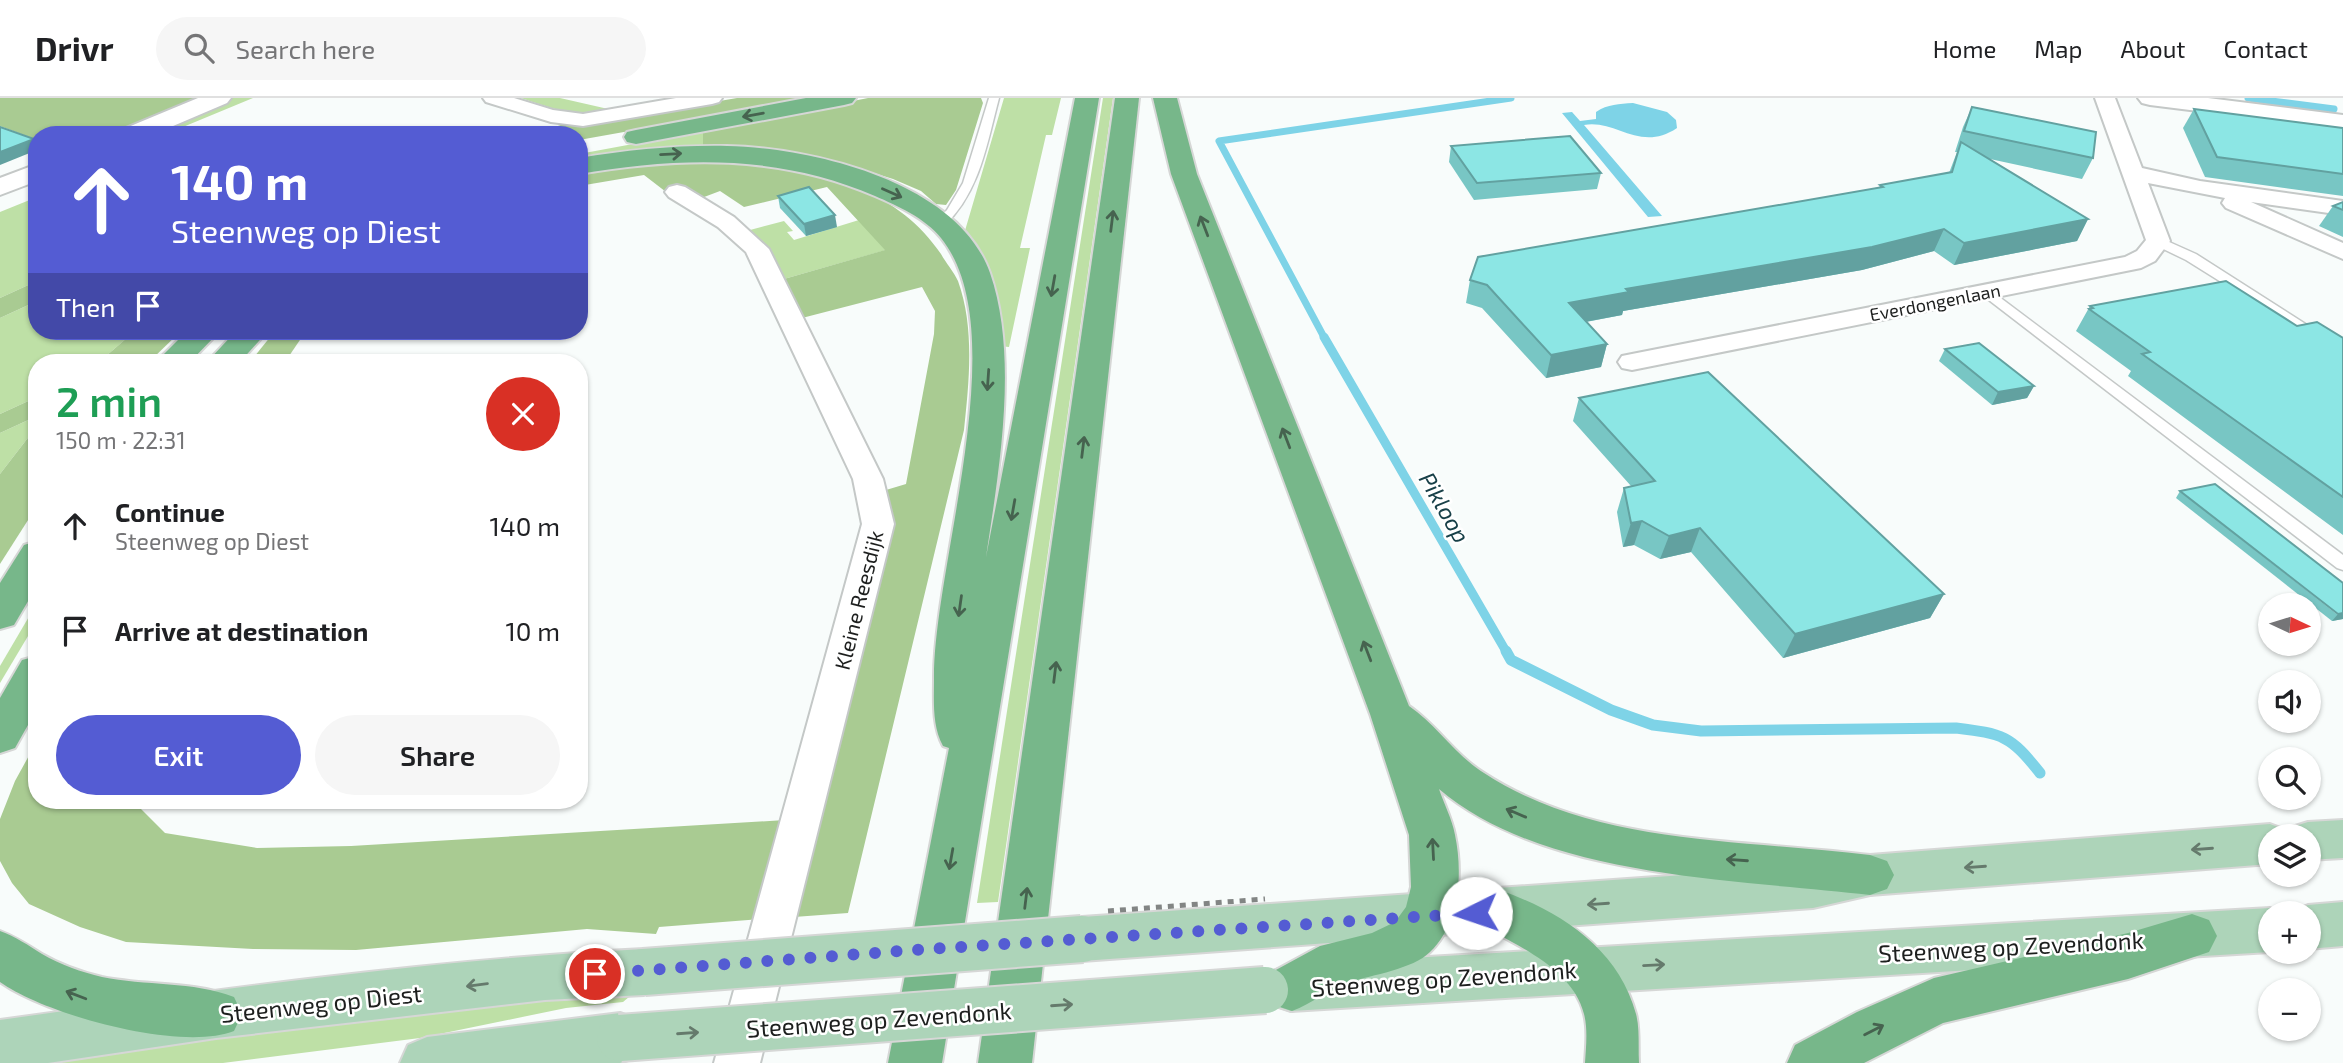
<!DOCTYPE html>
<html lang="en">
<head>
<meta charset="utf-8">
<style>
  :root { --surface:#fff; --page:#f6f6f6; --text:#202124; --muted:#757577; --line:#e0e0e0; --accent:#545cd3 }
  body { margin:0; font-family:"Exo 2",sans-serif; background:var(--page); color:var(--text); height:100vh; display:flex; flex-direction:column; font-size:26px; white-space:nowrap }
  * { box-sizing:border-box; margin:0 }
  p { font-size:23px; color:var(--muted) }
  .icon { flex:none; width:38px; height:38px; fill:none; stroke:currentColor; stroke-width:2; stroke-linecap:round; stroke-linejoin:round }
  .map { position:relative; flex:1; overflow:hidden }
  .sheet { position:absolute; left:28px; top:256px; width:560px; height:455px; display:flex; flex-direction:column; background:var(--surface); border-radius:28px; box-shadow:0 2px 5px #0004 }
  .sheet>* { flex:none }
  .hud { position:absolute; left:28px; top:28px; width:560px; height:214px; border-radius:28px; box-shadow:0 2px 5px #0004; background:#545cd3; color:#fff; overflow:hidden }
  .needle { width:46px; rotate:94deg }
  .controls { position:absolute; left:2258px; top:495px; display:grid; gap:14px }
  .controls a { display:grid; place-items:center; width:63px; height:63px; border-radius:50%; background:var(--surface); box-shadow:0 2px 5px #0004; font-size:35px }
  .pin { position:absolute; display:grid; place-items:center; width:60px; height:60px; color:#fff; margin:-30px; border:4px solid #fff; border-radius:50%; box-shadow:0 2px 7px #0007 }
  .me { position:absolute; width:77px; margin:-38px; rotate:266deg; stroke-linejoin:round; filter:drop-shadow(0 0 5px #0008) }
  .turn { display:flex; align-items:center; gap:24px; height:147px; padding:0 28px; font-size:32px }
  .turn .icon { width:91px; height:91px; stroke-width:2.5 }
  .turn b { display:block; font-size:49px; line-height:60px }
  .then { display:flex; align-items:center; height:66px; padding:0 28px; background:#0003; gap:14px; font-size:26px }
  .round { display:grid; place-items:center; flex:none; width:74px; height:74px; border-radius:37px; background:var(--page) }
  .head { display:flex; align-items:center; justify-content:space-between; height:119px; padding:0 28px }
  h1 { font-size:42px; font-weight:600; line-height:52px; color:#1e9e55 }
  .primary-button { display:flex; gap:14px; margin-top:auto; padding:14px 28px }
  .primary-button a { flex:1; height:80px; border-radius:42px; background:var(--accent); color:#fff; font-size:28px; font-weight:600; line-height:80px; text-align:center }
  .primary-button a+a { background:var(--page); color:var(--text) }
  ul { padding:0; list-style:none }
  li { display:flex; align-items:center; gap:21px; height:105px; padding:0 28px }
  li div { flex:1 }
  li b { display:block; font-size:26px }
  li em { font-style:normal }
  header { display:flex; align-items:center; gap:42px; box-sizing:border-box; height:98px; padding:0 35px; background:var(--surface); border-bottom:2px solid var(--line) }
  header strong { font-size:33px }
  nav { display:flex; gap:38px; margin-inline-start:auto; font-size:24px }
  .search { width:490px; height:63px; background:var(--page); display:flex; align-items:center; gap:18px; box-sizing:border-box; padding:0 24px; border-radius:38px; color:var(--muted); font-size:26px }
  .map>svg:first-child { display:block }
</style>
</head>
<body>
<header>
<strong>Drivr</strong>
<div class="search"><svg class="icon" aria-label="search" viewBox="0 0 24 24"><circle cx="10" cy="10" r="6"/><path d="M15 15l6 6"/></svg>Search here</div>
<nav><a>Home</a><a>Map</a><a>About</a><a>Contact</a></nav>
</header>
<div class="map">
<svg width="2343" height="965" viewBox="0 0 2343 965">
  <rect width="100%" height="100%" fill="#f8fcfb"/>
  <!-- green -->
  <g fill="#bee0a6">
    <polygon points="232,0 253,0 183,29 184,37 141,37"/>
    <path d="M521,0H560L617,13C576,20 560,13 521,0Z"/>
    <polygon points="1004,0 1061,0 1052,37 1046,37 1020,150 1030,150 1009,249 999,248 964,136"/>
    <polygon points="1103,0 1113,0 998,804 977,805"/>
    <polygon points="703,33 703,48 646,53 579,63 579,56"/>
    <polygon points="37,99 37,183 0,200 0,114"/>
    <polygon points="859,122 886,152 784,181 770,154 750,132 784,123 793,133 787,134 794,142"/>
    <polygon points="37,203 37,233 135,233 99,264 37,264 37,299 0,316 0,220"/>
    <polygon points="37,318 37,328 0,376 0,335"/>
    <polygon points="37,505 37,523 0,585 0,568"/>
    <polygon points="628,894 629,899 623,904 566,910 420,940 223,965 0,965 495,907"/>
  </g>
  <!-- forest -->
  <g fill="#a9cb92">
    <polygon points="0,0 209,0 117,37 37,37 37,42 0,28"/>
    <polygon points="737,0 814,0 579,42 579,37 530,37 567,25 581,27"/>
    <polygon points="868,0 981,0 983,5 956,92 946,107 936,106 921,93 893,81 832,62 759,50 703,48 703,33"/>
    <path d="M691,62C782,68 885,73 941,156C946,165 954,174 958,183C975,230 969,284 964,332L848,815L794,819L888,406L886,392L906,386L934,236L935,213L922,189L802,220L784,181L885,152L827,89L744,109L720,93L683,107L644,77L579,88V73Z"/>
    <polygon points="37,183 37,203 0,220 0,200"/>
    <polygon points="135,233 181,233 149,264 99,264"/>
    <polygon points="275,233 306,233 285,264 250,264"/>
    <polygon points="37,299 37,318 0,335 0,316"/>
    <polygon points="37,328 37,408 0,466 0,376"/>
    <polygon points="37,643 37,702 132,702 165,735 257,750 351,748 785,722 761,821 659,829 656,836 587,831 356,852 253,851 126,844 80,829 29,806 12,785 0,763 0,721 15,683"/>
  </g>
  <!-- water -->
  <path fill="#7ed3e7" d="M1633,5L1667,14L1676,22L1677,30C1640,55 1616,21 1584,27L1662,118L1648,119L1562,15L1572,14L1580,23L1596,21V14C1608,6 1619,6 1633,5Z"/>
  <g fill="none" stroke-linecap="round" stroke-linejoin="round">
    <!-- stream-far2 -->
    <g stroke="#7ed3e7" stroke-width="7">
      <polyline points="2248,0 2334,11"/>
      <polyline points="1325,241 1219,43 1511,0"/>
    </g>
    <!-- stream-far1 -->
    <polyline stroke="#7ed3e7" stroke-width="9" points="1324,239 1507,555"/>
    <!-- stream -->
    <path stroke="#7ed3e7" stroke-width="11" d="M1506,553L1511,562L1611,612L1653,627L1701,633L1956,630C2003,636 2010,637 2040,675"/>
    <defs>
      <g id="lane">
        <path d="M989,0H999C987,45 980,94 944,128H936L934,125L947,112L963,85Z"/>
        <polygon points="2158,139 2196,156 2343,250 2343,260 2186,162 2153,146 2153,140"/>
        <polygon points="1986,189 2343,457 2343,472 2337,470 1981,196 1981,190"/>
      </g>
      <g id="street">
        <polygon points="483,0 514,0 553,12 583,16 676,0 722,0 719,4 712,6 583,28 551,24 486,4"/>
        <polygon points="2095,0 2115,0 2142,70 2200,83 2343,103 2343,117 2251,104 2343,145 2343,161 2226,110 2222,105 2225,100 2148,85 2170,143 2155,163 2141,170 1632,272 1622,270 1618,264 1622,258 1632,256 2125,159 2137,153 2146,142"/>
        <polygon points="677,87 685,89 734,119 769,151 883,381 894,426 760,965 714,965 862,426 853,381 746,154 718,129 669,99 665,94 669,89"/>
      </g>
      <g id="secondary">
        <polygon points="198,0 231,0 227,5 152,37 118,37 121,32"/>
        <polygon points="2138,0 2208,0 2343,17 2343,31 2150,7 2142,5"/>
        <polygon points="37,66 37,83 0,97 0,80"/>
      </g>
      <g id="primary">
        <polygon points="2343,722 2343,760 2308,762 2308,738 2270,738 2270,766 1870,797 1813,810 1082,863 1065,857 1057,841 1065,825 1082,819 1813,768 1870,757 2270,726 2286,732 2288,736 2292,729 2308,724"/>
        <polygon points="2343,804 2343,848 2308,851 2308,816 2291,814 2308,807"/>
        <polygon points="2270,810 2284,816 2270,816 2270,854 1291,913 1273,907 1266,890 1273,873 1291,867"/>
        <path d="M644,851L662,858L669,874L662,890L644,897L545,902L216,940L48,965H0V922C214,892 428,862 644,851Z"/>
        <polygon points="620,915 639,922 646,940 639,958 620,965 400,965 408,947 427,939"/>
      </g>
      <g id="highway">
        <polygon points="806,0 856,0 852,5 844,7 636,46 627,44 624,39 627,34 636,32"/>
        <path d="M1075,0H1099L942,965H888L949,650L943,648C932,628 934,603 934,581C933,467 1016,233 941,140C925,120 898,108 875,98C779,56 680,59 579,76V60C628,52 677,47 727,48C813,50 958,84 990,175C1019,259 999,372 986,459Z"/>
        <polygon points="1115,0 1139,0 1032,965 978,965"/>
        <path d="M1153,0H1177L1197,76L1409,608C1436,626 1455,657 1484,675C1596,748 1742,741 1870,757L1887,763L1894,777L1887,791L1870,797C1737,781 1545,781 1439,691C1444,706 1452,721 1455,737C1463,775 1460,825 1430,854C1413,871 1372,877 1350,884C1330,890 1312,906 1292,913L1274,907L1267,890L1274,873L1320,848L1372,835L1395,824L1406,809L1411,789L1409,737L1370,616L1171,76Z"/>
        <polygon points="187,233 220,233 190,264 156,264"/>
        <polygon points="236,233 268,233 240,264 207,264"/>
        <polygon points="37,443 37,488 14,527 0,531 0,485 24,447"/>
        <polygon points="37,558 37,611 15,650 0,655 0,600 22,562"/>
        <path d="M1500,792C1561,814 1618,850 1636,916C1640,931 1638,949 1639,965H1585C1586,949 1588,931 1584,916C1576,882 1540,859 1512,844C1493,833 1485,833 1476,813L1483,798Z"/>
        <polygon points="2192,816 2209,822 2217,838 2209,854 2128,881 1943,925 1864,965 1787,965 1795,947 1857,914 1934,880 2128,835"/>
        <path d="M0,833C16,839 28,847 42,856C61,867 81,874 102,879C145,888 193,883 234,899L242,916L234,933C181,954 46,917 0,884Z"/>
      </g>
    </defs>
    <!-- lane casing -->
    <use href="#lane" stroke="#c4c8c7" stroke-width="3"/>
    <!-- street casing -->
    <use href="#street" stroke="#c4c8c7" stroke-width="4"/>
    <!-- secondary casing -->
    <use href="#secondary" stroke="#c4c8c7" stroke-width="4"/>
    <!-- primary casing -->
    <use href="#primary" stroke="#d6d7d6" stroke-width="4"/>
    <!-- highway casing -->
    <use href="#highway" stroke="#d6d7d6" stroke-width="4"/>
    <!-- lane -->
    <use href="#lane" fill="#fff" fill-rule="evenodd"/>
    <!-- street -->
    <use href="#street" fill="#fff" fill-rule="evenodd"/>
    <!-- secondary -->
    <use href="#secondary" fill="#fff" fill-rule="evenodd"/>
    <!-- primary -->
    <use href="#primary" fill="#add4b9" fill-rule="evenodd"/>
    <!-- highway -->
    <use href="#highway" fill="#77b78a" fill-rule="evenodd"/>
    <defs>
      <g id="primary-bridge">
        <polyline points="644,874 1082,841"/>
        <polyline points="620,940 1265,892"/>
      </g>
    </defs>
    <!-- primary-bridge casing -->
    <use href="#primary-bridge" stroke="#d6d7d6" stroke-width="50" stroke-linecap="butt"/>
    <!-- path-bridge -->
    <polyline stroke="#828584" stroke-width="5" stroke-dasharray="6 6" stroke-linecap="butt" points="1108,813 1265,801"/>
    <!-- primary-bridge -->
    <use href="#primary-bridge" stroke="#add4b9" stroke-width="46"/>
  </g>
  <!-- wall -->
  <g fill="#78c6c4">
    <polygon points="1972,9 2093,60 2082,81 1990,61 2088,121 2077,143 1954,167 1934,153 1862,172 1623,213 1622,217 1586,224 1607,246 1601,269 1546,280 1482,210 1466,205 1470,182 1879,90 1880,87 1949,75 1957,54 1955,54 1963,29"/>
    <polygon points="2194,11 2343,30 2343,98 2205,79 2183,30"/>
    <polygon points="1451,48 1601,75 1597,91 1474,102 1449,64"/>
    <polygon points="778,98 837,129 806,138 780,110"/>
    <polygon points="2343,104 2343,139 2319,128 2333,108"/>
    <polygon points="2090,208 2297,228 2343,240 2343,437 2128,278 2131,273 2076,233"/>
    <polygon points="1945,251 2034,288 2027,300 1992,307 1939,263"/>
    <polygon points="1579,300 1944,496 1930,520 1783,560 1691,454 1660,461 1634,447 1623,449 1617,414 1624,390 1631,388 1573,323"/>
    <polygon points="2180,393 2343,521 2332,523 2176,400"/>
  </g>
  <!-- shaded-wall -->
  <g fill="#62a1a0">
    <polygon points="34,41 37,45 37,52 0,67 0,54"/>
    <polygon points="835,117 837,129 806,138 804,126"/>
    <polygon points="2088,121 2077,143 1954,167 1964,145"/>
    <polygon points="1944,131 1934,153 1862,172 1623,213 1622,217 1563,228 1569,205 1626,191"/>
    <polygon points="1607,246 1601,269 1546,280 1551,257"/>
    <polygon points="2034,288 2027,300 1992,307 1998,294"/>
    <polygon points="1642,423 1634,447 1623,449 1631,425"/>
    <polygon points="1700,430 1691,454 1660,461 1669,438"/>
    <polygon points="1944,496 1930,520 1783,560 1795,536"/>
    <polygon points="2343,515 2343,521 2332,523 2338,516"/>
  </g>
  <!-- building -->
  <g fill="#8ce6e4" stroke="#62a1a0" stroke-width="2">
    <polygon points="1972,9 2096,34 2093,60 1964,33"/>
    <polygon points="2194,11 2343,30 2343,76 2217,59"/>
    <polygon points="0,29 34,41 0,54"/>
    <polygon points="1570,38 1601,75 1477,85 1451,48"/>
    <polygon points="1961,44 2088,121 1964,145 1944,131 1872,149 1626,191 1629,194 1569,205 1607,246 1551,257 1487,187 1470,182 1478,159 1883,89 1880,87 1952,74"/>
    <polygon points="809,89 835,117 804,126 778,98"/>
    <polygon points="2343,104 2343,112 2333,108"/>
    <polygon points="2226,183 2297,228 2317,224 2343,240 2343,399 2142,256 2150,254 2089,211 2093,210 2090,208"/>
    <polygon points="1979,245 2034,288 1998,294 1945,251"/>
    <polygon points="1708,274 1944,496 1795,536 1700,430 1669,438 1642,423 1631,425 1624,390 1655,383 1579,300"/>
    <polygon points="2215,386 2343,485 2343,515 2338,516 2180,393"/>
  </g>
  <!-- one-way arrows -->
  <defs><path id="oneway-shaft" d="M-6 0H5M1.5-3L5.5 0L1.5 3" fill="none" stroke-width="1.6" stroke-linecap="round" stroke-linejoin="round" transform="scale(1.75)"/></defs>
  <g stroke="#46634f">
    <use href="#oneway-shaft" transform="translate(753 17) rotate(170)"/>
    <use href="#oneway-shaft" transform="translate(671 56) rotate(-3)"/>
    <use href="#oneway-shaft" transform="translate(892 95) rotate(24)"/>
    <use href="#oneway-shaft" transform="translate(1112 123) rotate(-83)"/>
    <use href="#oneway-shaft" transform="translate(1204 128) rotate(-111)"/>
    <use href="#oneway-shaft" transform="translate(1053 188) rotate(100)"/>
    <use href="#oneway-shaft" transform="translate(988 282) rotate(94)"/>
    <use href="#oneway-shaft" transform="translate(1286 340) rotate(-111)"/>
    <use href="#oneway-shaft" transform="translate(1083 349) rotate(-83)"/>
    <use href="#oneway-shaft" transform="translate(1013 412) rotate(100)"/>
    <use href="#oneway-shaft" transform="translate(960 508) rotate(98)"/>
    <use href="#oneway-shaft" transform="translate(1367 553) rotate(-111)"/>
    <use href="#oneway-shaft" transform="translate(1055 574) rotate(-83)"/>
    <use href="#oneway-shaft" transform="translate(1516 715) rotate(-157)"/>
    <use href="#oneway-shaft" transform="translate(1433 751) rotate(-93)"/>
    <use href="#oneway-shaft" transform="translate(951 761) rotate(100)"/>
    <use href="#oneway-shaft" transform="translate(1737 762) rotate(-176)"/>
    <use href="#oneway-shaft" transform="translate(1026 800) rotate(-83)"/>
    <use href="#oneway-shaft" transform="translate(76 897) rotate(-159)"/>
    <use href="#oneway-shaft" transform="translate(1874 932) rotate(-27)"/>
  </g>
  <g stroke="#657a6c">
    <use href="#oneway-shaft" transform="translate(2202 751) rotate(176)"/>
    <use href="#oneway-shaft" transform="translate(1975 769) rotate(176)"/>
    <use href="#oneway-shaft" transform="translate(1598 806) rotate(176)"/>
    <use href="#oneway-shaft" transform="translate(1654 867) rotate(-3)"/>
    <use href="#oneway-shaft" transform="translate(477 887) rotate(173)"/>
    <use href="#oneway-shaft" transform="translate(1062 907) rotate(-4)"/>
    <use href="#oneway-shaft" transform="translate(688 935) rotate(-4)"/>
  </g>
  <g fill="none" stroke-linecap="round" stroke-linejoin="round">
    <!-- route -->
    <polyline stroke="#545cd3" stroke-width="12" stroke-dasharray="0 21.6" points="595,876 914,852 1476,815"/>
  </g>
  <g text-anchor="middle" dominant-baseline="central" stroke-width="5" stroke-linejoin="round" paint-order="stroke">
    <!-- far-street labels -->
    <g font-size="18" fill="#1d1f1e" stroke="#fff">
      <text transform="translate(1935 204) rotate(-11)">Everdongenlaan</text>
    </g>
    <!-- street labels -->
    <g font-size="21" fill="#1d1f1e" stroke="#fff">
      <text transform="translate(858 502) rotate(-76)">Kleine Reesdijk</text>
    </g>
    <!-- water labels -->
    <g font-size="23" font-style="italic" fill="#184048" stroke="#fff">
      <text transform="translate(1445 409) rotate(60)">Pikloop</text>
    </g>
    <!-- near-street labels -->
    <g font-size="24" fill="#1d1f1e" stroke="#fff">
      <text transform="translate(2011 848) rotate(-3)">Steenweg op Zevendonk</text>
      <text transform="translate(1444 880) rotate(-4)">Steenweg op Zevendonk</text>
      <text transform="translate(321 905) rotate(-6)">Steenweg op Diest</text>
      <text transform="translate(879 921) rotate(-4)">Steenweg op Zevendonk</text>
    </g>
  </g>
</svg>
<div class="controls">
<a><svg class="needle" viewBox="-14 -14 28 28"><path d="M0-13l5 13h-10z" fill="#e53935"/><path d="M0 13l5-13h-10z" fill="#757577"/></svg></a>
<a><svg class="icon" aria-label="sound" viewBox="0 0 24 24"><path d="M4 9h4l5-4v14l-5-4H4zM17 9q2 3 0 6"/></svg></a>
<a><svg class="icon" aria-label="search" viewBox="0 0 24 24"><circle cx="10" cy="10" r="6"/><path d="M15 15l6 6"/></svg></a>
<a><svg class="icon" aria-label="layers" viewBox="0 0 24 24"><path d="M12 4l9 5-9 5-9-5zM3 14l9 5 9-5"/></svg></a>
<a>+</a>
<a>−</a>
</div>
<div class="pin" style="left:595px;top:876px;background:#d93025"><svg class="icon" aria-label="arrive" viewBox="0 0 24 24"><path d="M6 21V4h12l-3 4 3 4H6"/></svg></div>
<svg class="me" style="left:1476px;top:815px" viewBox="-20 -20 40 40"><circle r="19" fill="#fff"/><path d="M0-13L10 11 0 6-10 11z" fill="#545cd3"/></svg>
<div class="hud">
<div class="turn"><svg class="icon" aria-label="ahead" viewBox="0 0 24 24"><path d="M12 20V5M6 11l6-6 6 6"/></svg><div><b>140 m</b>Steenweg op Diest</div></div>
<div class="then">Then<svg class="icon" aria-label="arrive" viewBox="0 0 24 24"><path d="M6 21V4h12l-3 4 3 4H6"/></svg></div>
</div>
<section class="sheet">
<div class="head"><div><h1>2 min</h1><p>150 m · 22:31</p></div><a class="round" style="background:#d93025;color:#fff"><svg class="icon" aria-label="close" viewBox="0 0 24 24"><path d="M6 6l12 12M18 6L6 18"/></svg></a></div>
<ul>
<li><svg class="icon" aria-label="ahead" viewBox="0 0 24 24"><path d="M12 20V5M6 11l6-6 6 6"/></svg><div><b>Continue</b><p>Steenweg op Diest</p></div><em>140 m</em></li>
<li><svg class="icon" aria-label="arrive" viewBox="0 0 24 24"><path d="M6 21V4h12l-3 4 3 4H6"/></svg><div><b>Arrive at destination</b></div><em>10 m</em></li>
</ul>
<div class="primary-button"><a>Exit</a><a>Share</a></div>
</section>
</div>
</body>
</html>
